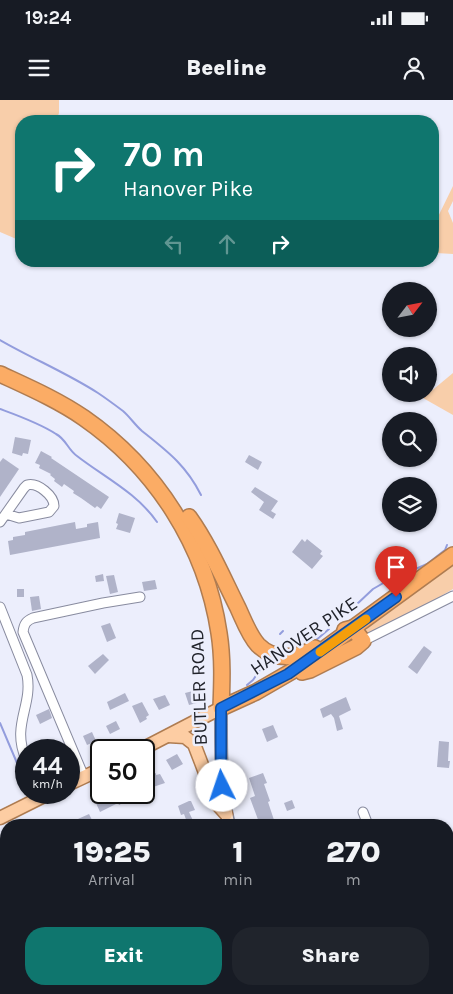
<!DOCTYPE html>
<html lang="en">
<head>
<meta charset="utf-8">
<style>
  :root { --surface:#171b24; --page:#20242c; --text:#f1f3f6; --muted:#9ea1a6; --accent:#0f766e }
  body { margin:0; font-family:Karla,sans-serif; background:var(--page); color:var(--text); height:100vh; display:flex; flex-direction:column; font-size:19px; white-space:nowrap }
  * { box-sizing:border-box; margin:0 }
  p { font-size:16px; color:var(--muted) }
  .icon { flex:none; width:28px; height:28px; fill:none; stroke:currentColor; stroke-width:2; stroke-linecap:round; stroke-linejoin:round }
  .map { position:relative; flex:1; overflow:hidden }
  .details { position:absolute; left:0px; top:719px; width:454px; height:176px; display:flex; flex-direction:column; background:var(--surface); border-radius:20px 20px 0 0; box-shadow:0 1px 4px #0004 }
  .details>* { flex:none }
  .guide { position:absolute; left:15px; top:15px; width:424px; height:152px; border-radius:20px; box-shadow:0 1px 4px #0004; background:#0f766e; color:#fff; overflow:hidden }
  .needle { width:32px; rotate:58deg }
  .controls { position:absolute; left:382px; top:182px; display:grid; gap:10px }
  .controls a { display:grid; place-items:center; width:55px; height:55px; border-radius:50%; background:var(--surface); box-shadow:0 1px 4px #0004; font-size:25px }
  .speed { position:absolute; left:15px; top:639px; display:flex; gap:10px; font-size:25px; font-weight:700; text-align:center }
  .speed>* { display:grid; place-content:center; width:65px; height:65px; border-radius:50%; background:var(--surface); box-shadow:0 1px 4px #0004; line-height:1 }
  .speed small { font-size:12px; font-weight:400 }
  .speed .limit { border:2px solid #111; border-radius:8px; background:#fff; color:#111 }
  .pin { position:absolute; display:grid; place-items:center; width:42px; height:42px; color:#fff; margin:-51px -21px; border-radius:50% 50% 50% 0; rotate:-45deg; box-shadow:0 0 5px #0007 }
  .pin .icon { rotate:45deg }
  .me { position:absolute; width:55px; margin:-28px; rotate:356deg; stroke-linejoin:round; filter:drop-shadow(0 0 4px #0008) }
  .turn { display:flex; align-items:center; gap:18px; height:105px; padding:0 25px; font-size:22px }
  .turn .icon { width:65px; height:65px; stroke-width:2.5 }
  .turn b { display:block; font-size:35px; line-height:42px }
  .lanes { display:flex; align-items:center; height:48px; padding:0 25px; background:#0003; justify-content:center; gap:25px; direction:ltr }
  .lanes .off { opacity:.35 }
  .eta { display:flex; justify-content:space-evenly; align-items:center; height:85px; text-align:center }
  .eta b { font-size:30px; font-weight:800; line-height:35px }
  .action { display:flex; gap:10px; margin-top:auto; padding:10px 25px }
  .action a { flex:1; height:58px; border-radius:20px; background:var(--accent); color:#fff; font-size:20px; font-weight:800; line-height:58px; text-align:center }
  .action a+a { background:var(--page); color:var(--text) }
  .status { display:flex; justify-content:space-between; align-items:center; height:35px; padding:0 25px; background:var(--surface); direction:ltr }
  .status svg { height:14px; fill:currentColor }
  header { display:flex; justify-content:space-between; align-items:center; height:65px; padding:0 25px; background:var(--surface); font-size:22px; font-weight:800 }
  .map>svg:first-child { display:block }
</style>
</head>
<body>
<div class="status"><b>19:24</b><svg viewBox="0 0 49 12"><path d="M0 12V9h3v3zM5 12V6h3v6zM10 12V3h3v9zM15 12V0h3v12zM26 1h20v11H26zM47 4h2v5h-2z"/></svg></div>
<header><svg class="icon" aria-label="menu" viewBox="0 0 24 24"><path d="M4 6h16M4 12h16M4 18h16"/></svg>Beeline<svg class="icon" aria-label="person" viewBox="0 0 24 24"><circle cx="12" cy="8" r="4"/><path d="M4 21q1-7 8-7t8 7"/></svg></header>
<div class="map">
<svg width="453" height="894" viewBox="0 0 453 894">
  <rect width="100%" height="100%" fill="#eceefc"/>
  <!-- green -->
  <g fill="#f8ceaa">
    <polygon points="0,0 59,0 59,13 56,21 21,21 21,141 0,132"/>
    <polygon points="453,86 453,101 448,111 453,123 453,154 436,153 433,154 433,127"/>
    <polygon points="453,273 453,315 423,298"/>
    <polygon points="453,465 453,489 431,502 368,535 365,534 366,530 369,527"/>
  </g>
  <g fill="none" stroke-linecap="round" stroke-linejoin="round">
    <!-- stream -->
    <g stroke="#939ddd" stroke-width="2">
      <path d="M0,240C33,259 67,273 98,293C107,299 115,305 123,311C130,317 135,325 142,331C167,351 186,365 201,395"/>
      <path d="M0,309C19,316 39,323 56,334C66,339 68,350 77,356C104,377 137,393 157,422"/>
      <polyline points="344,504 349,506 356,505 373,489 392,478 411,471 427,464 445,450 447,445"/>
      <polyline points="280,534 283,531"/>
      <polyline points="315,541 329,529 328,523"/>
      <polyline points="247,585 253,580 262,567 267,566"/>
      <polyline points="0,623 17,663"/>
    </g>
  </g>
  <!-- building -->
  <g fill="#b0b3c9">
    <polygon points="15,337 31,340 28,354 23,353 22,356 12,353"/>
    <polygon points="41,351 52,357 51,358 109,397 101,409 97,406 95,408 81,398 73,393 74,391 64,384 62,387 54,381 55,379 50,375 51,374 39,368 40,365 35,363"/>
    <polygon points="249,355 262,362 258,370 245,362"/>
    <polygon points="3,358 19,369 0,397 0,362"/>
    <polygon points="255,387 278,401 271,411 276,414 273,419 259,410 264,402 251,392"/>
    <polygon points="119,413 135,418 130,433 116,429 118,424 116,423"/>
    <polygon points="75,422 76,429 87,427 87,424 98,422 100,438 10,455 8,441 13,440 13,437 25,435 25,432"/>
    <polygon points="302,439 305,442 307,439 322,451 320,454 323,456 312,469 292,452"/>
    <polygon points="103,474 104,481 96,482 95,476"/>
    <polygon points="114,475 118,492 110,494 106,476"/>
    <polygon points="155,480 157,489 144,491 142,482"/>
    <rect x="17" y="489" width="7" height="8"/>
    <polygon points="39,496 41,509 32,511 30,497"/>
    <polygon points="110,523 116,538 107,542 101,526"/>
    <polygon points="424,546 432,552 417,574 408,567"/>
    <polygon points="103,554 109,560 95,574 88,566"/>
    <polygon points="193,591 197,603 189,605 185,593"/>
    <polygon points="125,593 129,601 110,610 107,602"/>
    <polygon points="165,595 170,605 159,610 153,599"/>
    <polygon points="346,597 351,610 339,616 343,629 337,631 334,618 331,614 323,618 320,609"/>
    <polygon points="142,602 149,615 146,617 147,619 140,623 132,606"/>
    <polygon points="49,609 52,618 40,624 36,615"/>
    <polygon points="116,621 120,629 110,634 106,626"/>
    <polygon points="273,625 278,637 267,642 262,629"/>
    <polygon points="92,632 96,641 87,645 83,636"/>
    <polygon points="439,641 449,642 448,661 450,661 449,668 437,667"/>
    <polygon points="177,654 183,664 172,670 166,660"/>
    <polygon points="156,673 156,675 160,674 165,683 147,689 144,679"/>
    <polygon points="263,673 267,683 264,684 270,701 268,702 275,723 269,725 260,725 250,698 255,696 249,678"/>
    <polygon points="119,692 143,692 119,705 118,703 100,712 96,703"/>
    <polygon points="292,700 295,708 287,711 284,703"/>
    <polygon points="189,701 191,701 195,710 189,712 195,725 188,725 184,714 181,715 178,706"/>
    <polygon points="89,714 93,722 87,725 81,725 78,719"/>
    <polygon points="0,772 6,784 6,787 0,790"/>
    <polygon points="6,811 6,843 0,846 0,830 5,828 0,818 0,814"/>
    <polygon points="453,868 453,888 452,888 448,870"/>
  </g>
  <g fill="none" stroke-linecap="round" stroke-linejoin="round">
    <defs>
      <g id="street">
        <path d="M0,422L24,388L27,385C38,382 54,396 54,406L49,412L19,418L6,414"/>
        <path d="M0,507L27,575C33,606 11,625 26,659"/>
        <polyline points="363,541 453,496"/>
        <path d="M84,677L23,532C24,524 26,521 33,518L103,503L140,497"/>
        <polyline points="363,712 368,725"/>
        <polyline points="0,872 6,868"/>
        <polyline points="0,881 7,894"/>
        <polyline points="430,889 432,894"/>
      </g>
      <g id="secondary">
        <path d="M221,608C221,648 220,687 229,725"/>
        <polyline points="291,889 293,894"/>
      </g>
      <g id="primary">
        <polyline points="168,636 185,637 194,644 217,704 226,714"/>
        <polyline points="140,650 221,608"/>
        <polyline points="69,684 101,669"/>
        <polyline points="0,718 52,692"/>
      </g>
      <g id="highway">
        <path d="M0,274C28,287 58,300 84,318C156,368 206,446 219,533C223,558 222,583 221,608L256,592L301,566L453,455"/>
        <path d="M189,417C209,445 223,478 238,508C244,521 249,535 258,545C274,561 297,559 315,548"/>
        <polyline points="302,572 310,570 356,547 363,541 353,528 345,530"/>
      </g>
    </defs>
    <!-- street casing -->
    <use href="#street" stroke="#888b9f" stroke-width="11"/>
    <!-- secondary casing -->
    <use href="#secondary" stroke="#888b9f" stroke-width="14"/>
    <!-- primary casing -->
    <use href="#primary" stroke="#af7c51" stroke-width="15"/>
    <!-- highway casing -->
    <use href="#highway" stroke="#af7c51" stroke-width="18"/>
    <!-- street -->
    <use href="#street" stroke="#fff" stroke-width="9"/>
    <!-- secondary -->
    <use href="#secondary" stroke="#fee6d1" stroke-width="11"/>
    <!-- primary -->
    <use href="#primary" stroke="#fdcda3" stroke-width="12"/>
    <!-- highway -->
    <use href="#highway" stroke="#fbac65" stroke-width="15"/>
  </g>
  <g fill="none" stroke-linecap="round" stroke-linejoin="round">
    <defs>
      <polyline id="route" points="222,686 221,661 221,608 288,574 396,497"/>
    </defs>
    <!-- route casing -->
    <use href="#route" stroke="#114b97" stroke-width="12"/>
    <!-- route -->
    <use href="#route" stroke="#1a73e8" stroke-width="9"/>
    <!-- slow -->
    <polyline stroke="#f59e0b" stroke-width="9" points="320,552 366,519"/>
  </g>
  <g text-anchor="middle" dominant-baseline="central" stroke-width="5" stroke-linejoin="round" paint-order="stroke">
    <!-- street labels -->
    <g font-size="19" fill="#21232b" stroke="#eceefc">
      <text transform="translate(304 536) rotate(-34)">HANOVER PIKE</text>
      <text transform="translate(199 587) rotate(-92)">BUTLER ROAD</text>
    </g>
  </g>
</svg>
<div class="controls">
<a><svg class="needle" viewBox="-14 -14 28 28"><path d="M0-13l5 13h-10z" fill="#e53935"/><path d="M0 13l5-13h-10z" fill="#9ea1a6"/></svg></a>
<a><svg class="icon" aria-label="sound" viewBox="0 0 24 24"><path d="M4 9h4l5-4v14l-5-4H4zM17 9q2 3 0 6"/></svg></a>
<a><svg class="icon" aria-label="search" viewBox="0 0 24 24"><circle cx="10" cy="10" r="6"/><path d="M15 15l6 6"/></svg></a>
<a><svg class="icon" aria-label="layers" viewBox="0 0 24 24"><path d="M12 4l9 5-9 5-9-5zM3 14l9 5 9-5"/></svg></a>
</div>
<div class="speed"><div>44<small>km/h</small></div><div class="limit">50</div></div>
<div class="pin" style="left:396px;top:497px;background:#d93025"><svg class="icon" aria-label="arrive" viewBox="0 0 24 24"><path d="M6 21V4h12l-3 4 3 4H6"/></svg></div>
<svg class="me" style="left:222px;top:686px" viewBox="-20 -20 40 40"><circle r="19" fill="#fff"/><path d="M0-13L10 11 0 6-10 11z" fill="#1a73e8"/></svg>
<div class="guide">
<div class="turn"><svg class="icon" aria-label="right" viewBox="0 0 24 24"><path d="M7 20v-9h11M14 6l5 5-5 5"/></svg><div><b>70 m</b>Hanover Pike</div></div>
<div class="lanes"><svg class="icon off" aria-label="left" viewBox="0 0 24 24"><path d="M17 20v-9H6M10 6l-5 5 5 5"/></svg><svg class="icon off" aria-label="ahead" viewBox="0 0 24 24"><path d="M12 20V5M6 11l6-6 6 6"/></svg><svg class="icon" aria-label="right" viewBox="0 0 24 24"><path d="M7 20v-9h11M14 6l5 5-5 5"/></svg></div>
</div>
<section class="details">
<div class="eta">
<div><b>19:25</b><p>Arrival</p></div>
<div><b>1</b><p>min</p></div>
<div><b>270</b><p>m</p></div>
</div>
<div class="action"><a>Exit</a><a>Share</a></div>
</section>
</div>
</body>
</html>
